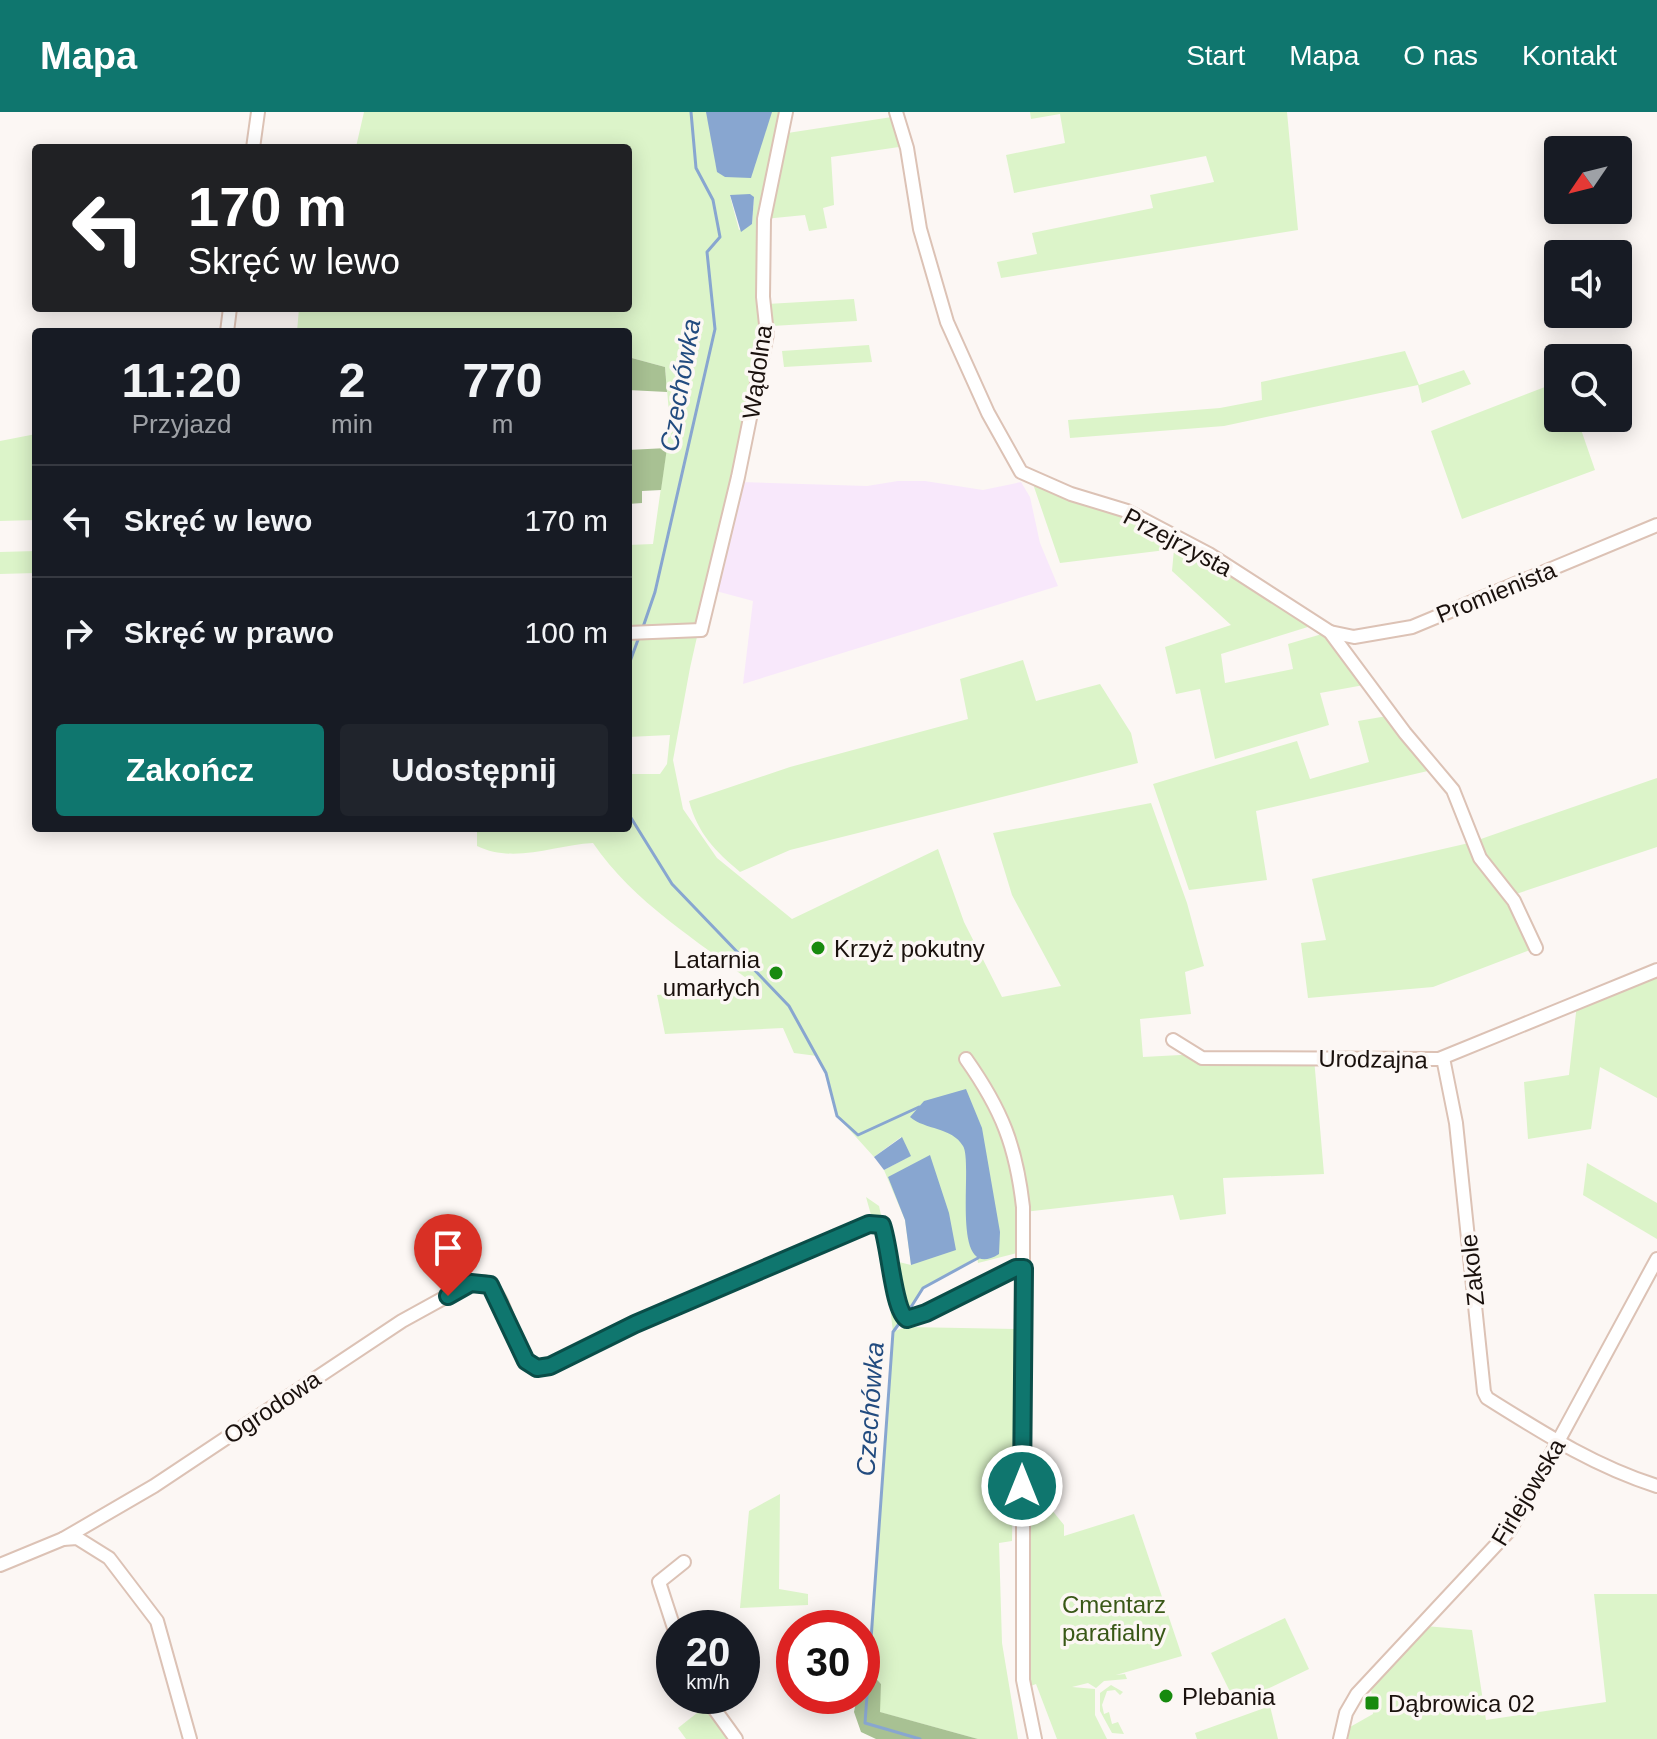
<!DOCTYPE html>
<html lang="pl">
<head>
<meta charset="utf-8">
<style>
  :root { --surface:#171b24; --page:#20242c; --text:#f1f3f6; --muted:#9ea1a6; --line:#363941; --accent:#0f766e }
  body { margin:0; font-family:Helvetica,sans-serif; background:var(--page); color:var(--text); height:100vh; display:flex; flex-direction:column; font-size:30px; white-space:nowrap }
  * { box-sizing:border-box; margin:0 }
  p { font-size:26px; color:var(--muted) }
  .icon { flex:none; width:44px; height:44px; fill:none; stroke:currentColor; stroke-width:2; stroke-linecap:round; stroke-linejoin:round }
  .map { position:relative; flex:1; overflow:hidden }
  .drawer { position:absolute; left:32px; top:216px; width:600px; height:504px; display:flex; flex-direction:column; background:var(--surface); border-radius:8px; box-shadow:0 4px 20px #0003 }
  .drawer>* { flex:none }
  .top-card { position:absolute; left:32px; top:32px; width:600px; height:168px; border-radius:8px; box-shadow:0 4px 20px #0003; background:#202124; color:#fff; overflow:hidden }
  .needle { width:52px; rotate:235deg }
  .buttons { position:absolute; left:1544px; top:24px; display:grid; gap:16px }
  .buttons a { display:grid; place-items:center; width:88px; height:88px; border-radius:8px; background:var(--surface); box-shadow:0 4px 20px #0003; font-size:40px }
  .speed { position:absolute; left:656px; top:1498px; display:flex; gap:16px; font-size:40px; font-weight:700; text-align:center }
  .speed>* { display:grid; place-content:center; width:104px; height:104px; border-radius:50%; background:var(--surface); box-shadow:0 4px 20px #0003; line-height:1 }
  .speed small { font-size:20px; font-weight:400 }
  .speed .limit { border:12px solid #d22; background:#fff; color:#111 }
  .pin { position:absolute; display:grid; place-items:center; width:68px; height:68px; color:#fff; margin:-82px -34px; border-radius:50% 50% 50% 0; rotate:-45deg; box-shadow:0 0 8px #0007 }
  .pin .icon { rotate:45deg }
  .me { position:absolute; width:88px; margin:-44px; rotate:0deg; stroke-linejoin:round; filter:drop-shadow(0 0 6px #0008) }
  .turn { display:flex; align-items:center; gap:28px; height:168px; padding:0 24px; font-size:36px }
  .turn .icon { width:104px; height:104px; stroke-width:2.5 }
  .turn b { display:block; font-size:56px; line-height:68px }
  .eta { display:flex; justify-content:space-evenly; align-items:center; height:136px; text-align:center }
  .eta b { font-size:48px; font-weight:700; line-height:56px }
  .primary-button { display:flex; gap:16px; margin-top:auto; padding:16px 24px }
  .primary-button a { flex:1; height:92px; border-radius:8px; background:var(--accent); color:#fff; font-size:32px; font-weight:700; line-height:92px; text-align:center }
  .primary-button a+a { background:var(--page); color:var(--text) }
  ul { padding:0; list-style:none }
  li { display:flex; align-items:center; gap:24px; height:112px; padding:0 24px; border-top:2px solid var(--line) }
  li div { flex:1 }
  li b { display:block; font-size:30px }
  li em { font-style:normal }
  header { display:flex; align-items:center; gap:48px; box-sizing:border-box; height:112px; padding:0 40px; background:var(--accent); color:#fff }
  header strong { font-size:38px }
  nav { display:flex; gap:44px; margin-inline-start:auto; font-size:28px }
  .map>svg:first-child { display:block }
</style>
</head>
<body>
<header>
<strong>Mapa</strong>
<nav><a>Start</a><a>Mapa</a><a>O nas</a><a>Kontakt</a></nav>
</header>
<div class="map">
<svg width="1657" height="1627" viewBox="0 0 1657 1627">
  <rect width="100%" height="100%" fill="#fcf7f4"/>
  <!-- industrial -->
  <polygon fill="#f8e8fb" points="898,369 925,369 983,378 1021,370 1030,385 1040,431 1058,474 743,572 753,489 716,479 741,370 867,374"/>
  <!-- green -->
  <g fill="#dcf4c9" fill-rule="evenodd">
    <path d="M364,0H782L762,79L759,132L764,226L690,556L673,648L683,697L717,746L792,807L938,737L964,810L1002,885L1061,874L1012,783L993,721L1151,691L1187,791L1204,854L1185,860L1191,902L1140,907L1143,945L1199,942L1314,946L1324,1062L1223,1066L1226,1102L1180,1108L1173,1083L1024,1100L1025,1139L978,1151L977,1145L923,1176L894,1219L907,1215L1016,1217L1012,1429L999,1431L1002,1531L1018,1627H978L879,1600L881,1572L869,1559L893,1220L885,1153L866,1085L879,1094L886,1125L899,1150L911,1153L905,1108L884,1058L910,1044L901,1025L874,1045L837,1004L826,961L817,944L794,941L783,916L665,922L657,883L754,872C697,828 634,791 593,731C555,733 514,752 477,734V716H628V662H660L667,652L670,623L628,625V433L653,432L670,312L665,255L628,245V220H297L299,196H628V36H259L356,35ZM730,84L754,85L752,112L739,118Z"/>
    <polygon points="1030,0 1287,0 1298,118 1001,166 997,150 1037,142 1032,121 1153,96 1150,83 1214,70 1206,44 1014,81 1006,43 1065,31 1060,2 1031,7"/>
    <polygon points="892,5 899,35 831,45 834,93 823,96 827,116 809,119 805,103 764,107 781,22"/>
    <polygon points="854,187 857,209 772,214 767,192"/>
    <polygon points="869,233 872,250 784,255 782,239"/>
    <polygon points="1405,239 1419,273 1464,258 1471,272 1422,291 1418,273 1224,314 1070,326 1068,308 1220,296 1262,288 1261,270"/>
    <polygon points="1558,270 1558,306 1577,306 1595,358 1462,407 1431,319"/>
    <polygon points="36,322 36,408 0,409 0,329"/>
    <polygon points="1032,369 1128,404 1208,446 1311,514 1221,542 1225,571 1293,557 1288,532 1322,522 1330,524 1364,573 1320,581 1329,613 1215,647 1200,577 1176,582 1165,535 1231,513 1172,459 1174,437 1060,451"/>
    <polygon points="36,439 36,461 0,462 0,440"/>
    <path d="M1023,548L1036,589L1100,572L1131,621L1138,651L790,738L740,760C715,739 698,722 689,689L790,655L968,607L960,567Z"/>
    <polygon points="1387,604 1432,658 1256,699 1267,768 1189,778 1153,672 1297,629 1310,667 1369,650 1358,609"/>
    <polygon points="1657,666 1657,735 1513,783 1482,742 1478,728"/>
    <polygon points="1469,731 1506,786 1530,838 1433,875 1308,886 1301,831 1326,828 1312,767"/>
    <polygon points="1657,862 1657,986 1600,955 1591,1017 1528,1027 1524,970 1569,963 1577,892"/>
    <polygon points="1587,1051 1657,1091 1657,1127 1583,1083"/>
    <polygon points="1028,1381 1047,1392 1064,1413 1064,1424 1134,1402 1182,1544 1116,1563 1125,1562 1127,1567 1104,1569 1096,1576 1088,1571 1072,1575 1095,1577 1095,1603 1107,1627 1057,1627 1036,1572 1028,1575"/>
    <polygon points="780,1382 779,1477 808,1482 808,1493 740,1496 749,1399"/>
    <polygon points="1594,1482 1657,1482 1657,1627 1348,1627 1350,1615 1373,1602 1371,1575 1425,1514 1472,1518 1486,1608 1606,1590"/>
    <polygon points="1285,1506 1309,1557 1236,1592 1211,1541"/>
    <polygon points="1111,1573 1123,1580 1120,1583 1115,1578 1107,1579 1102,1593 1104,1602 1109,1600 1112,1612 1118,1610 1124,1622 1112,1621 1100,1599 1100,1581"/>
    <polygon points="711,1590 736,1627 686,1627 678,1616"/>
    <polygon points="1270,1594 1278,1627 1197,1627 1195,1621"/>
  </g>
  <!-- forest -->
  <g fill="#a8c193">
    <polygon points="628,245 665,255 667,280 628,278"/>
    <polygon points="667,336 661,378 642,379 642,391 628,392 628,338"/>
    <polygon points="862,1558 869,1559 881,1572 880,1600 978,1627 876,1627 861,1620 854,1600 857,1584 862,1584"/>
  </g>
  <!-- water -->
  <g fill="#88a6d0">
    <polygon points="706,0 772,0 751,66 725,65 717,60"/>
    <polygon points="750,82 754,85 752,112 741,120 730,83"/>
    <path d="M966,977L982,1016L1000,1120L999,1142C948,1174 974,1052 963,1034C952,1015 925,1018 910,1005L924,989Z"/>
    <polygon points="902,1025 911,1044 884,1058 874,1045"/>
    <polygon points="930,1043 949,1101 956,1138 911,1153 905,1108 888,1065"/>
  </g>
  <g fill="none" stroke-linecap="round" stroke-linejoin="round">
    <!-- stream -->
    <g stroke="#88a6d0" stroke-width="3">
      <polyline points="642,518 655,480 715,217 707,140 720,125 713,88 696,56 691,0"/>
      <polyline points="628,555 639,525"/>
      <polyline points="628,701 672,772 789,894 826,961 837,1004 858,1023 919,995"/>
      <polyline points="906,1203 923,1176 978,1146"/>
      <polyline points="901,1209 893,1220 865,1611 920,1627"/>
    </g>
    <defs>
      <g id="minor">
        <polyline points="896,0 907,36 920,117 947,210 988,301 1021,360 1071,382 1127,399 1209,442 1330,520 1405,621 1453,678 1480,746 1514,789 1536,836"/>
        <polyline points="253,36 258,0"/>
        <polyline points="227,220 230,196"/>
        <polyline points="1330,520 1354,525 1412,515 1657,413"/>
        <polyline points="628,521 701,518 738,365 767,222 763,185 764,107 786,0"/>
        <polyline points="1173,928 1202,946 1439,947 1657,858"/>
        <path d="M1443,946L1456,1011L1484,1280L1487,1286C1543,1321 1594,1354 1657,1374"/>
        <path d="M966,947C1002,998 1016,1034 1023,1095V1568L1035,1627"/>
        <path d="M63,1427L154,1374L402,1209L471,1171L484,1170C512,1184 509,1247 537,1256L550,1254L635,1212L869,1112L882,1113C890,1135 893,1198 907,1207L926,1201L1016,1156H1024"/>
        <polyline points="0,1453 63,1427 77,1426 109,1446 157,1509 190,1627"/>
        <polyline points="674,1516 659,1470 684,1450"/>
        <polyline points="705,1584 736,1627"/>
        <polyline points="1340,1627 1346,1601 1357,1582 1510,1418 1657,1147"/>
      </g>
    </defs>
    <!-- minor casing -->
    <use href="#minor" stroke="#dcc2b5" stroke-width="16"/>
    <!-- minor -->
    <use href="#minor" stroke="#fff" stroke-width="12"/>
  </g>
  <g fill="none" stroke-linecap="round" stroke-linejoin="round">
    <defs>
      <path id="route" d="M448,1184L471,1171L490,1173L526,1249L537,1256L550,1254L635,1212L869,1112L882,1113C890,1135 893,1198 907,1207L926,1201L1016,1156H1024L1022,1374"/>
    </defs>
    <!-- route casing -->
    <use href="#route" stroke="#0a4d48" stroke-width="20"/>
    <!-- route -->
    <use href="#route" stroke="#0f766e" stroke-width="14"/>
  </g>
  <!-- markers -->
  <g fill="#178a0e" stroke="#fcf7f4" stroke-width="3">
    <circle cx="818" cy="836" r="8"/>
    <circle cx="776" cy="861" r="8"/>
    <circle cx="1166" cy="1584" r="8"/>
    <rect x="1364" y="1583" width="16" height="16" rx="4"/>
  </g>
  <g text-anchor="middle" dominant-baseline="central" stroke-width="7" stroke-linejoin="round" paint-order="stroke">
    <!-- street labels -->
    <g font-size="24" fill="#1a110d" stroke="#fcf7f4">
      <text transform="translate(757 260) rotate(-82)">Wądolna</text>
      <text transform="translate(1178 430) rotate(28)">Przejrzysta</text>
      <text transform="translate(1496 480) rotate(-22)">Promienista</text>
      <text transform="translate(1373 947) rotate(1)">Urodzajna</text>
      <text transform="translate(1472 1158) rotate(-96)">Zakole</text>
      <text transform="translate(272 1295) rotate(-34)">Ogrodowa</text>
      <text transform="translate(1528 1380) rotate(-59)">Firlejowska</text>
    </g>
    <!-- poi labels -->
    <g font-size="24" fill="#1a110d" stroke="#fcf7f4" text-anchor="start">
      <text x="834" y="836">Krzyż pokutny</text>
      <text x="760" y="847" text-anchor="end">Latarnia<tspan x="760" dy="28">umarłych</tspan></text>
      <text x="1182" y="1584">Plebania</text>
      <text x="1388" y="1591">Dąbrowica 02</text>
    </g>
    <!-- park labels -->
    <g font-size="24" fill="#395817" stroke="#fcf7f4">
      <text x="1114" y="1492">Cmentarz<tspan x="1114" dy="28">parafialny</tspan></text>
    </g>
    <!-- water labels -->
    <g font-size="26" font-style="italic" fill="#224b7f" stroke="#fcf7f4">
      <text transform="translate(680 273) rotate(-80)">Czechówka</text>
      <text transform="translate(870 1297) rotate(-86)">Czechówka</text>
    </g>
  </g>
</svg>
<div class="buttons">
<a><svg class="needle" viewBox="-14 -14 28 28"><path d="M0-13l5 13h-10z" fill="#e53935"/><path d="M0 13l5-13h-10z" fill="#9ea1a6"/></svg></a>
<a><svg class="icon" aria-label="sound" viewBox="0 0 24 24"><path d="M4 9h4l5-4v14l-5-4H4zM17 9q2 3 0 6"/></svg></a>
<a><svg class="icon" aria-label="search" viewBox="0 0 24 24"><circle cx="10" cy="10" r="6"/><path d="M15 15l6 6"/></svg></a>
</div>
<div class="speed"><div>20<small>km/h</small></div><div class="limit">30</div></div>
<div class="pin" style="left:448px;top:1184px;background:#d93025"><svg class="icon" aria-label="arrive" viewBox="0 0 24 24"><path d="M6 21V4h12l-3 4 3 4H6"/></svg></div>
<svg class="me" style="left:1022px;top:1374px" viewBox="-20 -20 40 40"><circle r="17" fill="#0f766e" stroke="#fff" stroke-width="3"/><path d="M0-11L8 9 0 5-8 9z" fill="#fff"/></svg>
<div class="top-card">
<div class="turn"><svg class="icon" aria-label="left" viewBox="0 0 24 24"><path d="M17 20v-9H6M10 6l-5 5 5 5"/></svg><div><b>170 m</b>Skręć w lewo</div></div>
</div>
<section class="drawer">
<div class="eta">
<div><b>11:20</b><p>Przyjazd</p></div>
<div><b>2</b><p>min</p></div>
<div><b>770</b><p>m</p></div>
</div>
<ul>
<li><svg class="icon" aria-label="left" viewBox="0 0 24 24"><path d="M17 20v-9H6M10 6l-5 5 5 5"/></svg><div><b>Skręć w lewo</b></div><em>170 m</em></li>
<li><svg class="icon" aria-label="right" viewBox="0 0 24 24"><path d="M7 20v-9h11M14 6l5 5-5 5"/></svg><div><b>Skręć w prawo</b></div><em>100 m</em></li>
</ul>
<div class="primary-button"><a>Zakończ</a><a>Udostępnij</a></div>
</section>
</div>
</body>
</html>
